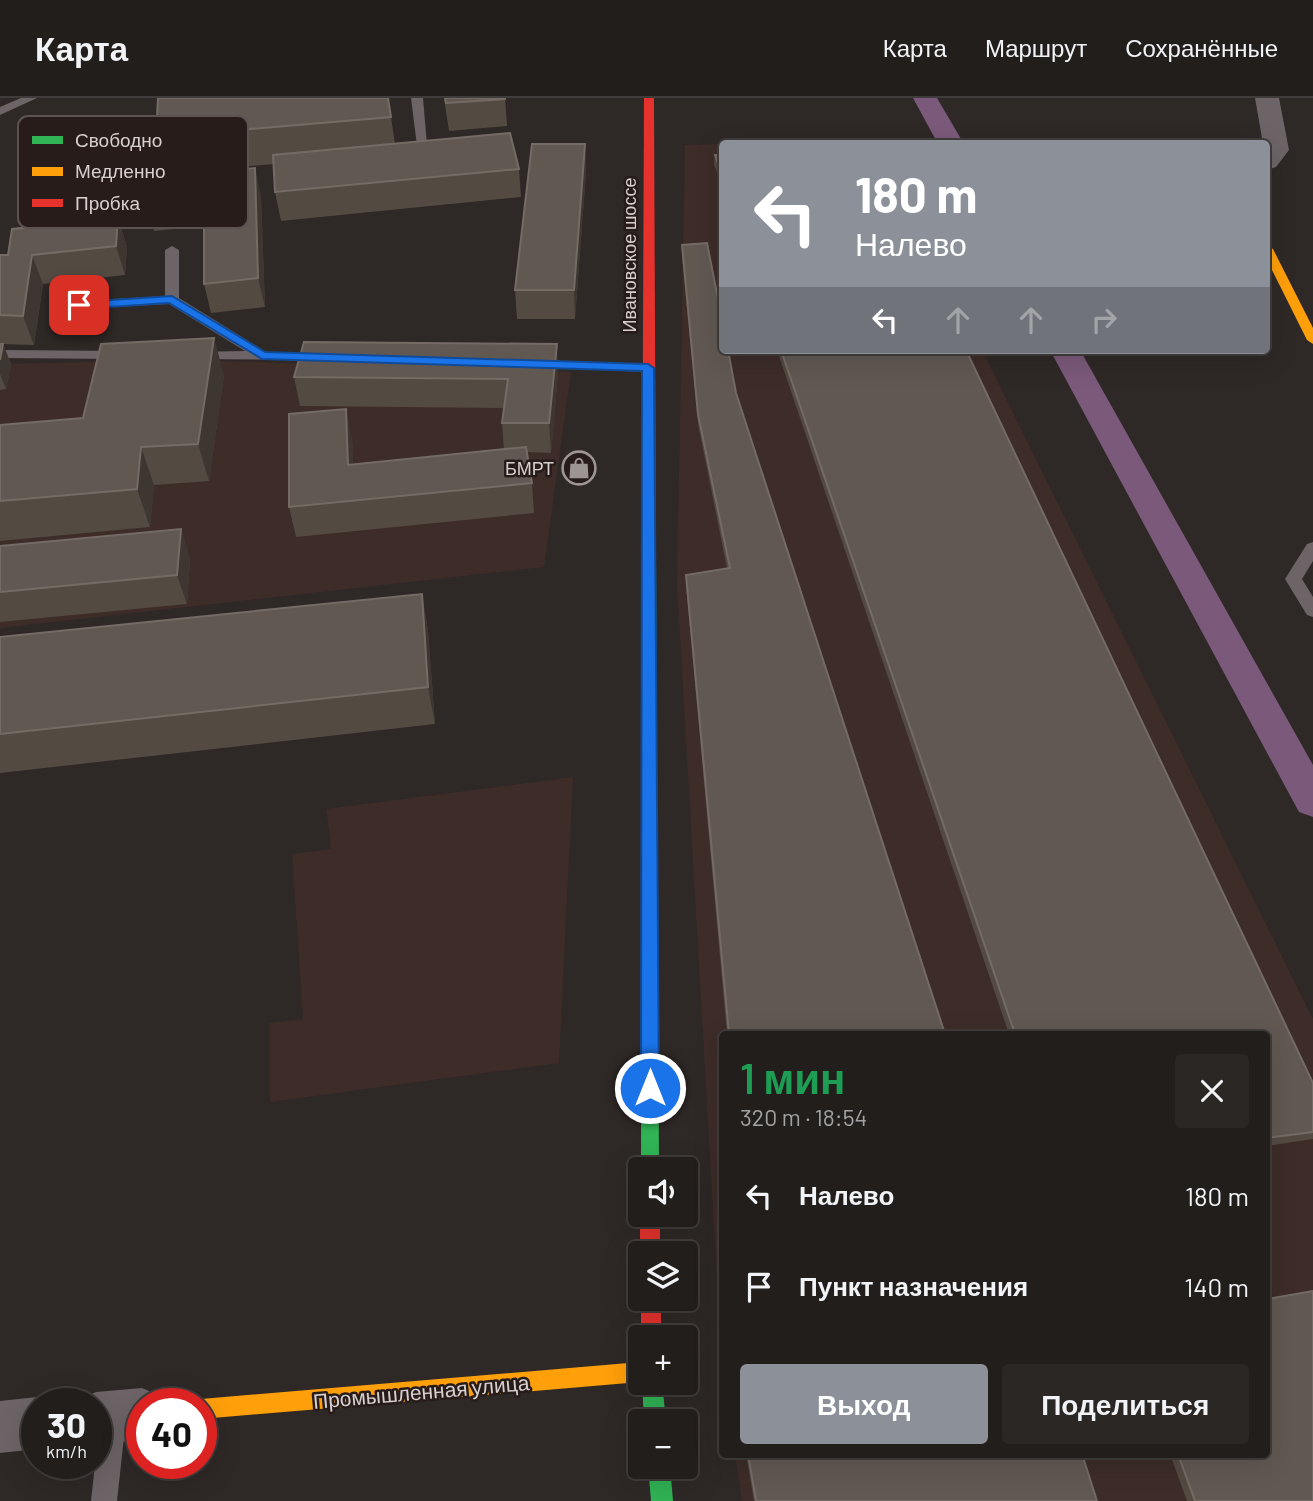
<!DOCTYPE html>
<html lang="ru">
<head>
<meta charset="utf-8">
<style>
  :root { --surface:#221e1c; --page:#2a2725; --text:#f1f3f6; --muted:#a2a2a3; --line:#3f3c3b; --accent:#8c9099 }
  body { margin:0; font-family:Barlow,sans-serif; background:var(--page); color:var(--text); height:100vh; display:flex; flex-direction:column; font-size:26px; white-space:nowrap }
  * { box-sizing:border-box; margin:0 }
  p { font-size:23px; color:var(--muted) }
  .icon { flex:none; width:38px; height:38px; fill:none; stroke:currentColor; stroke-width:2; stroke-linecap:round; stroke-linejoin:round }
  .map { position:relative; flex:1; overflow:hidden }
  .sheet { position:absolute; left:719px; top:933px; width:551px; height:427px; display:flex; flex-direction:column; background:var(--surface); border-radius:7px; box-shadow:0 7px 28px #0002,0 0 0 2px var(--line) }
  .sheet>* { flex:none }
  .top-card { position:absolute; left:719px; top:42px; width:551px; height:214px; border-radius:7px; box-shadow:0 7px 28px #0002,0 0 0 2px var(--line); background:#8c9099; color:#fff; overflow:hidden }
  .buttons { position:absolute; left:628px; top:1059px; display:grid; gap:14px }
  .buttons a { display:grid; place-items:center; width:70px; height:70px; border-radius:7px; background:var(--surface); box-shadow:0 7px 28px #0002,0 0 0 2px var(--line); font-size:35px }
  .speed { position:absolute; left:21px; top:1290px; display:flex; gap:14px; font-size:35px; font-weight:700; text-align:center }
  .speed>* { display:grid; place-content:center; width:91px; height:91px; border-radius:50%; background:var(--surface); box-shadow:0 7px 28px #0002,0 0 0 2px var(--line); line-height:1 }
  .speed small { font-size:18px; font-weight:400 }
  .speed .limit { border:10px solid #d22; background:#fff; color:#111 }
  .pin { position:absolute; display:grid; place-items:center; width:60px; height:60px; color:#fff; margin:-30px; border-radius:14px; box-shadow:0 4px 10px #0006 }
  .me { position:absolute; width:77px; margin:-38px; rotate:0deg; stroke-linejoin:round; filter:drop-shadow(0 0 5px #0008) }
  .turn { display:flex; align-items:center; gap:24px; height:147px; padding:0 21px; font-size:32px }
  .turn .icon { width:91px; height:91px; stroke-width:2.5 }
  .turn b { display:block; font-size:49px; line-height:60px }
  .lanes { display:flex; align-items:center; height:66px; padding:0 21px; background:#0003; justify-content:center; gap:35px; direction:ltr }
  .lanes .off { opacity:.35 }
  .round { display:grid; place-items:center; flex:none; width:74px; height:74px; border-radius:7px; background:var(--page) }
  .summary { display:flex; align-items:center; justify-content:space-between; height:119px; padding:0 21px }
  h1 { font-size:42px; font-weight:600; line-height:52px; color:#1e9e55 }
  .button { display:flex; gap:14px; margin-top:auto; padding:14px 21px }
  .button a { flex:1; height:80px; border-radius:7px; background:var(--accent); color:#fff; font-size:28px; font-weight:600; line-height:80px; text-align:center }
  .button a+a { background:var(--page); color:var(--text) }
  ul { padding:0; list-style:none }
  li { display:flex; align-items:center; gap:21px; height:91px; padding:0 21px }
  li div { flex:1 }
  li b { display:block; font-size:26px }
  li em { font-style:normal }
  header { display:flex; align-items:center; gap:42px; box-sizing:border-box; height:98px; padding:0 35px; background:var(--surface); border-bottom:2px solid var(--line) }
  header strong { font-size:33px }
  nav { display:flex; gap:38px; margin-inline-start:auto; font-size:24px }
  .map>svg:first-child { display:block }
</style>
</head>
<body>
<header>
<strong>Карта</strong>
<nav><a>Карта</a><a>Маршрут</a><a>Сохранённые</a></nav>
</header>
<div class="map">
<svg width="1313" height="1403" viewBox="0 0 1313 1403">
  <rect width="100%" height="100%" fill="#2e2826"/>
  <!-- built -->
  <g fill="#3d2c28">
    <polygon points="723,46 723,252 982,252 1313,921 1313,1403 742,1403 735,1356 1267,1356 1267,936 723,936 723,1284 677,487 685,47"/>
    <polygon points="191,262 571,274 544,469 0,530 0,266"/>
    <polygon points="573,679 559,965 270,1004 270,925 303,921 292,756 331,751 326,711"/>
  </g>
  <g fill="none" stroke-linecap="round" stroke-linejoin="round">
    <!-- canal -->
    <g fill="#7a597a" fill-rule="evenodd">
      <polygon points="913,0 937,0 964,46 938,46"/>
      <polygon points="1050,252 1080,252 1313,667 1313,719 1299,714"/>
    </g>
    <!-- lane -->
    <g fill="#6d6467" fill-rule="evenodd">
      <polygon points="21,0 37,0 0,17 0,9"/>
      <polygon points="411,0 423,0 428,59 420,59 418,56"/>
      <polygon points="172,148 179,152 179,200 266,254 325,255 332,259 330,262 194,261 187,257 189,254 245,253 169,206 79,211 72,207 79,203 165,198 165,152"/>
      <polygon points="0,252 125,253 132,257 125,261 0,260"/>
      <polygon points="533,262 648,266 655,270 648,274 528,269 526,266 528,263"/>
      <polygon points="1313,444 1313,463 1302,481 1313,499 1313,519 1307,517 1285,481 1307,446"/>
      <polygon points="113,1308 122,1312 126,1321 117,1403 91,1403 100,1321 104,1312"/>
    </g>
    <!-- street -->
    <g fill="#6d6467" fill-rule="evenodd">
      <polygon points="1255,0 1279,0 1289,52 1276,69 1267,72 1267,46 1263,46"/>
      <polygon points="142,1290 160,1298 163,1306 142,1306 142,1342 96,1346 96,1306 76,1306 78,1302 96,1294"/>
      <polygon points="37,1299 52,1306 37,1306 37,1351 0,1355 0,1303"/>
    </g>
    <!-- fast -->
    <g fill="#30b455" fill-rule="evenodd">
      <polygon points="649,455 656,460 659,1071 641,1071 642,460"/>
      <polygon points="642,1284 662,1284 666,1323 644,1323"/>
      <polygon points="648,1368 670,1368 673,1403 651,1403"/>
    </g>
    <!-- slow -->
    <g fill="#ff9f0a" fill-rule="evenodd">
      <polygon points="1267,148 1273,151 1313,230 1313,246 1307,242 1267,162"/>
      <polygon points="640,1264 640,1284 201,1321 201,1306 193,1306 201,1301"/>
    </g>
    <!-- jam -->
    <g fill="#e5322d" fill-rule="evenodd">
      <polygon points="644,0 654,0 656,460 649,465 642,460"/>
      <polygon points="640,1116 660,1116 660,1155 640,1156"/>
      <rect x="641" y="1200" width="20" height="39"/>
    </g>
  </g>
  <!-- wall -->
  <g fill="#534a42">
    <polygon points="388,0 395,46 519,71 521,99 281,123 275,94 274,66 165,75 156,39"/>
    <polygon points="444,0 505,0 507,28 449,33"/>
    <polygon points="585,46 586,74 575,221 517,221 515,192"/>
    <polygon points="723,56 723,91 714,66 715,57"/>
    <polygon points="147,80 261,98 265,209 211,215 204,186 204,128 154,133 146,104"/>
    <polygon points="118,120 127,149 125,177 43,186 34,247 0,246 0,157 8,157"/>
    <polygon points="682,147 736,295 945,936 727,936 686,487 686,477 727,470 698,326 682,157"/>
    <polygon points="0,246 3,246 11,266 6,291 0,292"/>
    <polygon points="777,252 966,252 1313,985 1313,1041 1267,1048 1267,936 1009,936"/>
    <polygon points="558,275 551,355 527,354 532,385 534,415 296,439 289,409 352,340 353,366 504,352 502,325 504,310 300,308 294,279"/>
    <polygon points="224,277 209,383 154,387 150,429 0,443 0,327 83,320"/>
    <polygon points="181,431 190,461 187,506 0,524 0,448"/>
    <polygon points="422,496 428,533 435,626 0,675 0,539"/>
    <polygon points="746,1356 1082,1356 1097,1403 754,1403"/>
    <polygon points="1170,1356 1267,1356 1313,1403 1187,1403"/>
  </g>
  <!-- shaded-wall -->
  <g fill="#3e3631">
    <polygon points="585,46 586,74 575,221 574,192"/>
    <polygon points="255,70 261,98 265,209 258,180"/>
    <polygon points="118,120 127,149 125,177 116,148"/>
    <polygon points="32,157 43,186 34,247 23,218"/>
    <polygon points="214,240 224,277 209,383 198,346"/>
    <polygon points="3,246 11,266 6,291 0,276 0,262"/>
    <polygon points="557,246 558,275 551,355 549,325"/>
    <polygon points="346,311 352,340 354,396 348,367"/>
    <polygon points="141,349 154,387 150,429 137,391"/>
    <polygon points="181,431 190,461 187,506 177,477"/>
    <polygon points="422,496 428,533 435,626 428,589"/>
  </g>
  <!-- building -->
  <g fill="#615852" stroke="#746b65" stroke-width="2">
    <polygon points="158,0 388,0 391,19 156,39"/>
    <polygon points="445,0 505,0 505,1 446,5"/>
    <polygon points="510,35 519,71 275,94 273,57"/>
    <polygon points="532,46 585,46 574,192 515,192"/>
    <polygon points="723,56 723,80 715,57"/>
    <polygon points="255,70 258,180 204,186 204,99 146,104 147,80"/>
    <polygon points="118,120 116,148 32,157 23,218 0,217 0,157 8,157 12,131"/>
    <polygon points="707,145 723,226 723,252 728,252 736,295 945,936 729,936 686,477 730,470 698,316 682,147"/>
    <polygon points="214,240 198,346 141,349 137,391 0,403 0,327 83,320 101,246"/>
    <polygon points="304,244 557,246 549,325 502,325 508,281 294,279"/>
    <polygon points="0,246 3,246 0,262"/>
    <polygon points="781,252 966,252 1313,985 1313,1034 1267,1040 1267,936 1015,936"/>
    <polygon points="346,311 348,367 526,349 532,385 289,409 289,316"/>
    <polygon points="181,431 177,477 0,494 0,448"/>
    <polygon points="422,496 428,589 0,636 0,539"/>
    <polygon points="1313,1193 1313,1403 1195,1403 1178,1356 1267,1356 1267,1201"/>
    <polygon points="748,1356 1082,1356 1097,1403 756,1403"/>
  </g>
  <!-- route -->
  <polygon fill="#1a73e8" stroke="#114b97" stroke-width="2" points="172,198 265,254 648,266 654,270 659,990 656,996 650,998 643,996 641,990 642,273 262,261 169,205 79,211 73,207 79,204"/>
  <!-- icons -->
  <defs>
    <symbol id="shop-ring" viewBox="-11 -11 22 22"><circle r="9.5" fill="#271c1a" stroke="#9c9593" stroke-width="1.5"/><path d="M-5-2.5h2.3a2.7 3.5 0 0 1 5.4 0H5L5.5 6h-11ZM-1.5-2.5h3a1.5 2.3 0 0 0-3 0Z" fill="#9c9593"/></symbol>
  </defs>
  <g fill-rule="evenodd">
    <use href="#shop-ring" x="560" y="351" width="38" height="38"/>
  </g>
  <g text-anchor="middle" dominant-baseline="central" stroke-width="5" stroke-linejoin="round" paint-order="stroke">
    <!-- street labels -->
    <g font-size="18" fill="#d8d0ce" stroke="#271c1a">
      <text transform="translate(629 157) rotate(-90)">Ивановское шоссе</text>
    </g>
    <!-- poi labels -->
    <g font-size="18" fill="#d8d0ce" stroke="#271c1a" text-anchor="end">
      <text x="554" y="370">БМРТ</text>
    </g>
    <!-- near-street labels -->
    <g font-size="21" fill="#d8d0ce" stroke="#271c1a">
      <text transform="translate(421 1293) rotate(-5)">Промышленная улица</text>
    </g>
  </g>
  <!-- legend -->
  <rect x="18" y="18" width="230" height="112" rx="10" fill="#271c1a" stroke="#5c5250" stroke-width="2"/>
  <rect x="32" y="38" width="31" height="8" fill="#30b455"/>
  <rect x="32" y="69" width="31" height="9" fill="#ff9f0a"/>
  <rect x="32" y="101" width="31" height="8" fill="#e5322d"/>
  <g font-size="19" fill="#d8d0ce">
    <text x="75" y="49">Свободно</text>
    <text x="75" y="80">Медленно</text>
    <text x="75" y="112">Пробка</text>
  </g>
</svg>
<div class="buttons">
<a><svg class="icon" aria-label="sound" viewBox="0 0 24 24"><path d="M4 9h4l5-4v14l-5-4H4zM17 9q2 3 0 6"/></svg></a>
<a><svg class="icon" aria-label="layers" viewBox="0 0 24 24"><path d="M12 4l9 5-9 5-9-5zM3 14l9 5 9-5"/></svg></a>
<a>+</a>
<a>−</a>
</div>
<div class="speed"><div>30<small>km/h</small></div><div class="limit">40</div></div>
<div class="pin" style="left:79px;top:207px;background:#d93025"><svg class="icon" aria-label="arrive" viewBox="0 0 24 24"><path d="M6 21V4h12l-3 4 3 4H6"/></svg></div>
<svg class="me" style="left:650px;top:990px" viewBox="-20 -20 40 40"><circle r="17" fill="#1a73e8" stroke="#fff" stroke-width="3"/><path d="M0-11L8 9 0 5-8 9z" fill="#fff"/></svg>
<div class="top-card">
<div class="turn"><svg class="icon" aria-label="left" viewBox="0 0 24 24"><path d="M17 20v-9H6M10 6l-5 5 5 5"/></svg><div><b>180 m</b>Налево</div></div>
<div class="lanes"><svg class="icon" aria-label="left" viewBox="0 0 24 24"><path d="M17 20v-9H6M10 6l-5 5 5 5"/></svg><svg class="icon off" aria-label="ahead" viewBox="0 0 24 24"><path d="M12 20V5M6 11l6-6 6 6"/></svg><svg class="icon off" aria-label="ahead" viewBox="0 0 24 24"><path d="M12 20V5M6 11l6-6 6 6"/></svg><svg class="icon off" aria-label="right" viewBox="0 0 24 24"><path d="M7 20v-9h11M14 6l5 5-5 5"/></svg></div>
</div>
<section class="sheet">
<div class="summary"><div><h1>1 мин</h1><p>320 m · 18:54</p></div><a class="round"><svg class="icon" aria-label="close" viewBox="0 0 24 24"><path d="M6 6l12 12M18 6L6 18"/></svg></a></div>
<ul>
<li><svg class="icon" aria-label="left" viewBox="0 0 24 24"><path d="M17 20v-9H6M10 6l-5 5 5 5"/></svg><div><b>Налево</b></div><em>180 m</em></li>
<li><svg class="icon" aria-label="arrive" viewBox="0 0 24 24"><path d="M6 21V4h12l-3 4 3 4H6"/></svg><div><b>Пункт назначения</b></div><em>140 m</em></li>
</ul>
<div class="button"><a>Выход</a><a>Поделиться</a></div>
</section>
</div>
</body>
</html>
